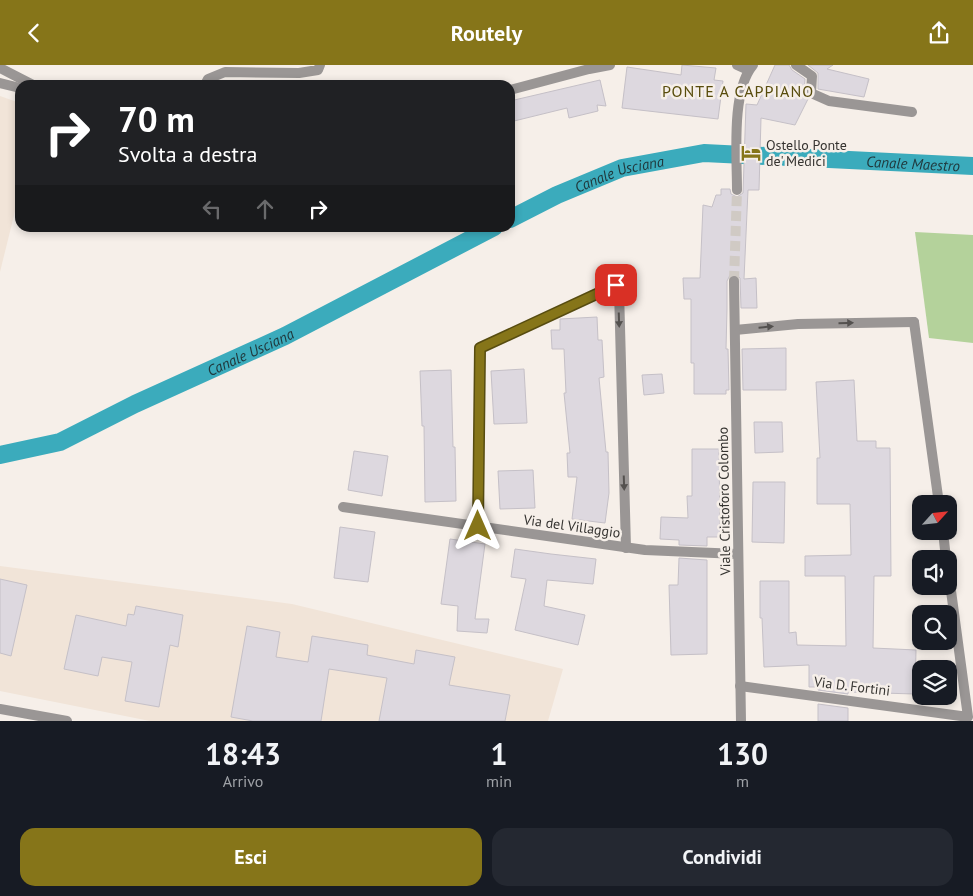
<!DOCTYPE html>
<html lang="it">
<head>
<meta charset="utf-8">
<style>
  :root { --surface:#171b24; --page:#242831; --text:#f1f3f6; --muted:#9ea1a6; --accent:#867519 }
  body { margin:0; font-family:"PT Sans",sans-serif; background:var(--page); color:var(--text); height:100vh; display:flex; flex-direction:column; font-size:19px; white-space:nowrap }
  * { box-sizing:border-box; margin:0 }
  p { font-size:16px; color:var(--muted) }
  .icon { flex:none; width:28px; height:28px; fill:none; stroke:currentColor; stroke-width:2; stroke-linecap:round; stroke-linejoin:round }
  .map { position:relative; height:656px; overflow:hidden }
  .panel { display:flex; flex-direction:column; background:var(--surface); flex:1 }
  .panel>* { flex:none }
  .top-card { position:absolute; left:15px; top:15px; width:500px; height:152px; border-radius:15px; box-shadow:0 2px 8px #0003; background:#202124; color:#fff; overflow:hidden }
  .needle { width:32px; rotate:63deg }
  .fabs { position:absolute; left:912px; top:430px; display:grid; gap:10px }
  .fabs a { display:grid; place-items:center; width:45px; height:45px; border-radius:10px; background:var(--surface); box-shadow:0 2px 8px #0003; font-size:25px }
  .pin { position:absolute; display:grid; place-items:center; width:42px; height:42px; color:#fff; margin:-21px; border-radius:10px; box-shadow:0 2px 8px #0006 }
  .me { position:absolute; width:55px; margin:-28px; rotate:0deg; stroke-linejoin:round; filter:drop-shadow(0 0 4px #0008) }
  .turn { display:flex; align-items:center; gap:18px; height:105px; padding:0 20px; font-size:22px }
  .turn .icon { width:65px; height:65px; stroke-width:2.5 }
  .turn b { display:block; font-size:35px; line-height:42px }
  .lanes { display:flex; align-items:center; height:48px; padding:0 20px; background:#0003; justify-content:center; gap:25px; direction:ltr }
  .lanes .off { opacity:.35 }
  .eta { display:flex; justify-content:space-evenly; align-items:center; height:85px; text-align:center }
  .eta b { font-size:30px; font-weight:700; line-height:35px }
  .cta { display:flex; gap:10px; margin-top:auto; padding:10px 20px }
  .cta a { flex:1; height:58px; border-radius:15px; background:var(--accent); color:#fff; font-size:20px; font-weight:700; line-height:58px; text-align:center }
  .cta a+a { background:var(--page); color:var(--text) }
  header { display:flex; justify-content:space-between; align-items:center; height:65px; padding:0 20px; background:var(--accent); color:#fff; font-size:22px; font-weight:700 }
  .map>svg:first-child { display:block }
</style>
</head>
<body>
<header><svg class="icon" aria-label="back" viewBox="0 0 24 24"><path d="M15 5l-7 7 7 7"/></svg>Routely<svg class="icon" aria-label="share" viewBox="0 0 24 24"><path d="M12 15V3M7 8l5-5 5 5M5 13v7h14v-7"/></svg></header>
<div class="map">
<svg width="973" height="656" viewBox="0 0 973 656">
  <rect width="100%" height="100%" fill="#f6efe9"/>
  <!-- built -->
  <g fill="#f1e4d8">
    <polygon points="0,31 20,38 20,126 0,207"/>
    <polygon points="0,501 292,539 563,604 548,656 150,656 0,626"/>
  </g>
  <!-- green -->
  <polygon fill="#b4d29b" points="915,167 973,170 973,278 929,273"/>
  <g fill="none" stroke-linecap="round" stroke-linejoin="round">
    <!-- canal -->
    <g stroke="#3babbc" stroke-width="18">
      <path id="s1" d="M510,154L557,130L622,103L704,88L973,101"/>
      <path id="s2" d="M0,390L60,377L135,339L285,271L494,162"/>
    </g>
  </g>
  <!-- building -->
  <g fill="#ddd8df" stroke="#c5c0c7">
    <polygon points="682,0 716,3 714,15 723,16 718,54 622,43 627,2 681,10"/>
    <polygon points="775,0 789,0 792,5 805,14 804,28 808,34 795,60 761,53 759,125 748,125 744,214 756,213 757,243 741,243 740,213 737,210 730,210 727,216 727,244 726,284 728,284 729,325 726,325 726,329 694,329 694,298 691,298 691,234 684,234 683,213 700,213 703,140 712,142 716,130 721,130 721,124 730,124 731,129 737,132 743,128 746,39 757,40"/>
    <polygon points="808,0 833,0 827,4 869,14 864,32 818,24 818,8"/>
    <polygon points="600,15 606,41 597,40 598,46 569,53 567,43 510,57 510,36"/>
    <polygon points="597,252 598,275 602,275 604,312 599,313 606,387 608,387 609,428 605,458 572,454 577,412 568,412 567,388 570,388 564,328 566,328 564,284 552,284 551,265 560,265 560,254"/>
    <polygon points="786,283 786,325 743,325 742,284"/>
    <polygon points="524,304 527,358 494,359 491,306"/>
    <polygon points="451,305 453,382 455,382 456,436 425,437 424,361 422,361 420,306"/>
    <polygon points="662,309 664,328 644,330 642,310"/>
    <polygon points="854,315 857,376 876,376 876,383 890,383 891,511 874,511 873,583 916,585 915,629 848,627 848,629 818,625 818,622 809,622 809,600 764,602 762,553 760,553 760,516 789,516 789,568 796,567 797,580 846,581 845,511 805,511 805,491 851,490 850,439 817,439 817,393 820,393 816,317"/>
    <polygon points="754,357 782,357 783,387 755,388"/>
    <polygon points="692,384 719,384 720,472 707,472 707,481 679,480 679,475 660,474 661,452 688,453 687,431 692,431"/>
    <polygon points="354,386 388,391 382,431 348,425"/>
    <polygon points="533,405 535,443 500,444 498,406"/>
    <polygon points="753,417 785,417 784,478 752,477"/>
    <polygon points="340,462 375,467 368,517 334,513"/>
    <polygon points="450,474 485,479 475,554 489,554 487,568 457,566 458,541 441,539"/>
    <polygon points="515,484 551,489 596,494 593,519 547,515 544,541 585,550 578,580 515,565 526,514 511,512"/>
    <polygon points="679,493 707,495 707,589 671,590 669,520 678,520"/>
    <polygon points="0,514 27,520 11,591 0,588"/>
    <polygon points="136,541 183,550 178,582 170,580 159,642 125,636 132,597 102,592 98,611 64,604 76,550 126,561 128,549 134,550"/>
    <polygon points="247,561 280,567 276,592 308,597 312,571 368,580 367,590 414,599 416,585 455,592 449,620 510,630 505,656 379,656 387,613 329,604 321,656 253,656 231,652"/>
    <polygon points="818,639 848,643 848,656 818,656"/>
  </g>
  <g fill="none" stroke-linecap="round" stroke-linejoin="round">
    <!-- tertiary-tunnel -->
    <polyline stroke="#d0cac4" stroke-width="10" stroke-dasharray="10 5" stroke-linecap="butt" points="734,216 737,125"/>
    <!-- service -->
    <g stroke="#9a9695" stroke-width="10">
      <polyline points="205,20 208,14 225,7 299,8 318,5 320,0"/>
      <polyline points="735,265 798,259 914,257"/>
    </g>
    <!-- minor -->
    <g stroke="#9a9695" stroke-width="10">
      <polyline points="737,0 748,5"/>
      <polyline points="796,0 812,11 811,28 829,36 912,47"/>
      <polyline points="0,3 33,20"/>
      <polyline points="0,18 20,23"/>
      <polyline points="510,25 589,4 610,0"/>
      <polyline points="914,257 939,439"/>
      <polyline points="343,442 645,485 738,489"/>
      <polyline points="478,461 480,283 616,220 619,225 626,483"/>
      <polyline points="943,466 946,494"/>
      <polyline points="740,621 968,652 949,511"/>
      <polyline points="0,644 67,656"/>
    </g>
    <!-- tertiary -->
    <g stroke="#9a9695" stroke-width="10">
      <path d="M737,125C737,91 731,26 753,0"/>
      <polyline points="734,216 741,656"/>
    </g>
  </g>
  <!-- one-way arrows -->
  <defs><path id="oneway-solid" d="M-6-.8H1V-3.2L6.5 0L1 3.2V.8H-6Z" transform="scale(1.25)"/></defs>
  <g fill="#54514f">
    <use href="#oneway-solid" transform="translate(619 255) rotate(88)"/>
    <use href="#oneway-solid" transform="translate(846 258) rotate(-1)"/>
    <use href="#oneway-solid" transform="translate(766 262) rotate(-6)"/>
    <use href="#oneway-solid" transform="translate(624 418) rotate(88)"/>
  </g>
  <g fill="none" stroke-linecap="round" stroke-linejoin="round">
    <defs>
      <polyline id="route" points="478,461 480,283 616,220"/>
    </defs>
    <!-- route casing -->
    <use href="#route" stroke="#574c10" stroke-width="12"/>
    <!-- route -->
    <use href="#route" stroke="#867519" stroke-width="9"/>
  </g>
  <!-- icons -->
  <defs>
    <symbol id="hotel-bare" viewBox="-9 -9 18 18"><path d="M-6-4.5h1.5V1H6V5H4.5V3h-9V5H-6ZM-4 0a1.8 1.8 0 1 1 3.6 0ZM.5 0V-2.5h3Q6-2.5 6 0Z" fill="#867519" stroke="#f6efe9" stroke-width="2.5" paint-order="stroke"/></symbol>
  </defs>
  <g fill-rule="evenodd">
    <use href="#hotel-bare" x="737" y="74" width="28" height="28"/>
  </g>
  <g text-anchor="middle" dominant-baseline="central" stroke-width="5" stroke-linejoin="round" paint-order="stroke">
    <!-- poi labels -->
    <g font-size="14" fill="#363431" stroke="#f6efe9" text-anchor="start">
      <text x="766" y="80">Ostello Ponte<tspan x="766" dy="16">de' Medici</tspan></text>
    </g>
    <!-- street labels -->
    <g font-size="14" fill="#363431" stroke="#f6efe9">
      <text transform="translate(724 436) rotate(-91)">Viale Cristoforo Colombo</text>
      <text transform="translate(572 461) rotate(8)">Via del Villaggio</text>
      <text transform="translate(852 621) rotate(7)">Via D. Fortini</text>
    </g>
    <!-- water labels -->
    <g font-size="15" font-style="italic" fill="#20393d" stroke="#f6efe9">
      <text stroke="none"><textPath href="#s1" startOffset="416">Canale Maestro</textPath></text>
      <text stroke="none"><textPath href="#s1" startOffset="119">Canale Usciana</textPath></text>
      <text stroke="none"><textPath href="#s2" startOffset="272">Canale Usciana</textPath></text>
    </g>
    <!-- quarter labels -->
    <g font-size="16" letter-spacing="1" fill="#584c0c" stroke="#f6efe9">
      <text x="738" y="26">PONTE A CAPPIANO</text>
    </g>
  </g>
</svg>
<div class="fabs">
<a><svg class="needle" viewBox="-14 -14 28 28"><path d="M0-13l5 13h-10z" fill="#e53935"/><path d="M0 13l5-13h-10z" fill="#9ea1a6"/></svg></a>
<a><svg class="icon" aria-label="sound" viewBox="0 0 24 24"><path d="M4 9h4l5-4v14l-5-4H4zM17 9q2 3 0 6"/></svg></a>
<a><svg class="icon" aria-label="search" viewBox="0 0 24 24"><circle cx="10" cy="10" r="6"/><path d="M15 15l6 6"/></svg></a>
<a><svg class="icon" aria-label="layers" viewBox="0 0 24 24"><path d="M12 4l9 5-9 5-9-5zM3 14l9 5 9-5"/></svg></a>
</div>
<div class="pin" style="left:616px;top:220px;background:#d93025"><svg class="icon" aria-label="arrive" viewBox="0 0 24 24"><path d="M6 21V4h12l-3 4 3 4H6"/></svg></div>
<svg class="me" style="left:478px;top:461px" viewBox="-20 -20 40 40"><path d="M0-17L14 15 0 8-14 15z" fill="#867519" stroke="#fff" stroke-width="4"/></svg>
<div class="top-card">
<div class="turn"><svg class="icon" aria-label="right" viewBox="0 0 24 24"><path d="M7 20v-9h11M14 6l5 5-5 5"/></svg><div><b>70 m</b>Svolta a destra</div></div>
<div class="lanes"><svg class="icon off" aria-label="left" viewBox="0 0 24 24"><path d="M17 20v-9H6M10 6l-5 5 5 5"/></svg><svg class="icon off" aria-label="ahead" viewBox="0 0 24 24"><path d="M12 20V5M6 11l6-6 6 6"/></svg><svg class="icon" aria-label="right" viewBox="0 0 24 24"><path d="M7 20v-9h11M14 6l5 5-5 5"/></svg></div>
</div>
</div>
<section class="panel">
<div class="eta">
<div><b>18:43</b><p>Arrivo</p></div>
<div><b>1</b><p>min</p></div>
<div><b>130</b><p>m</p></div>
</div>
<div class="cta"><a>Esci</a><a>Condividi</a></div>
</section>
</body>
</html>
